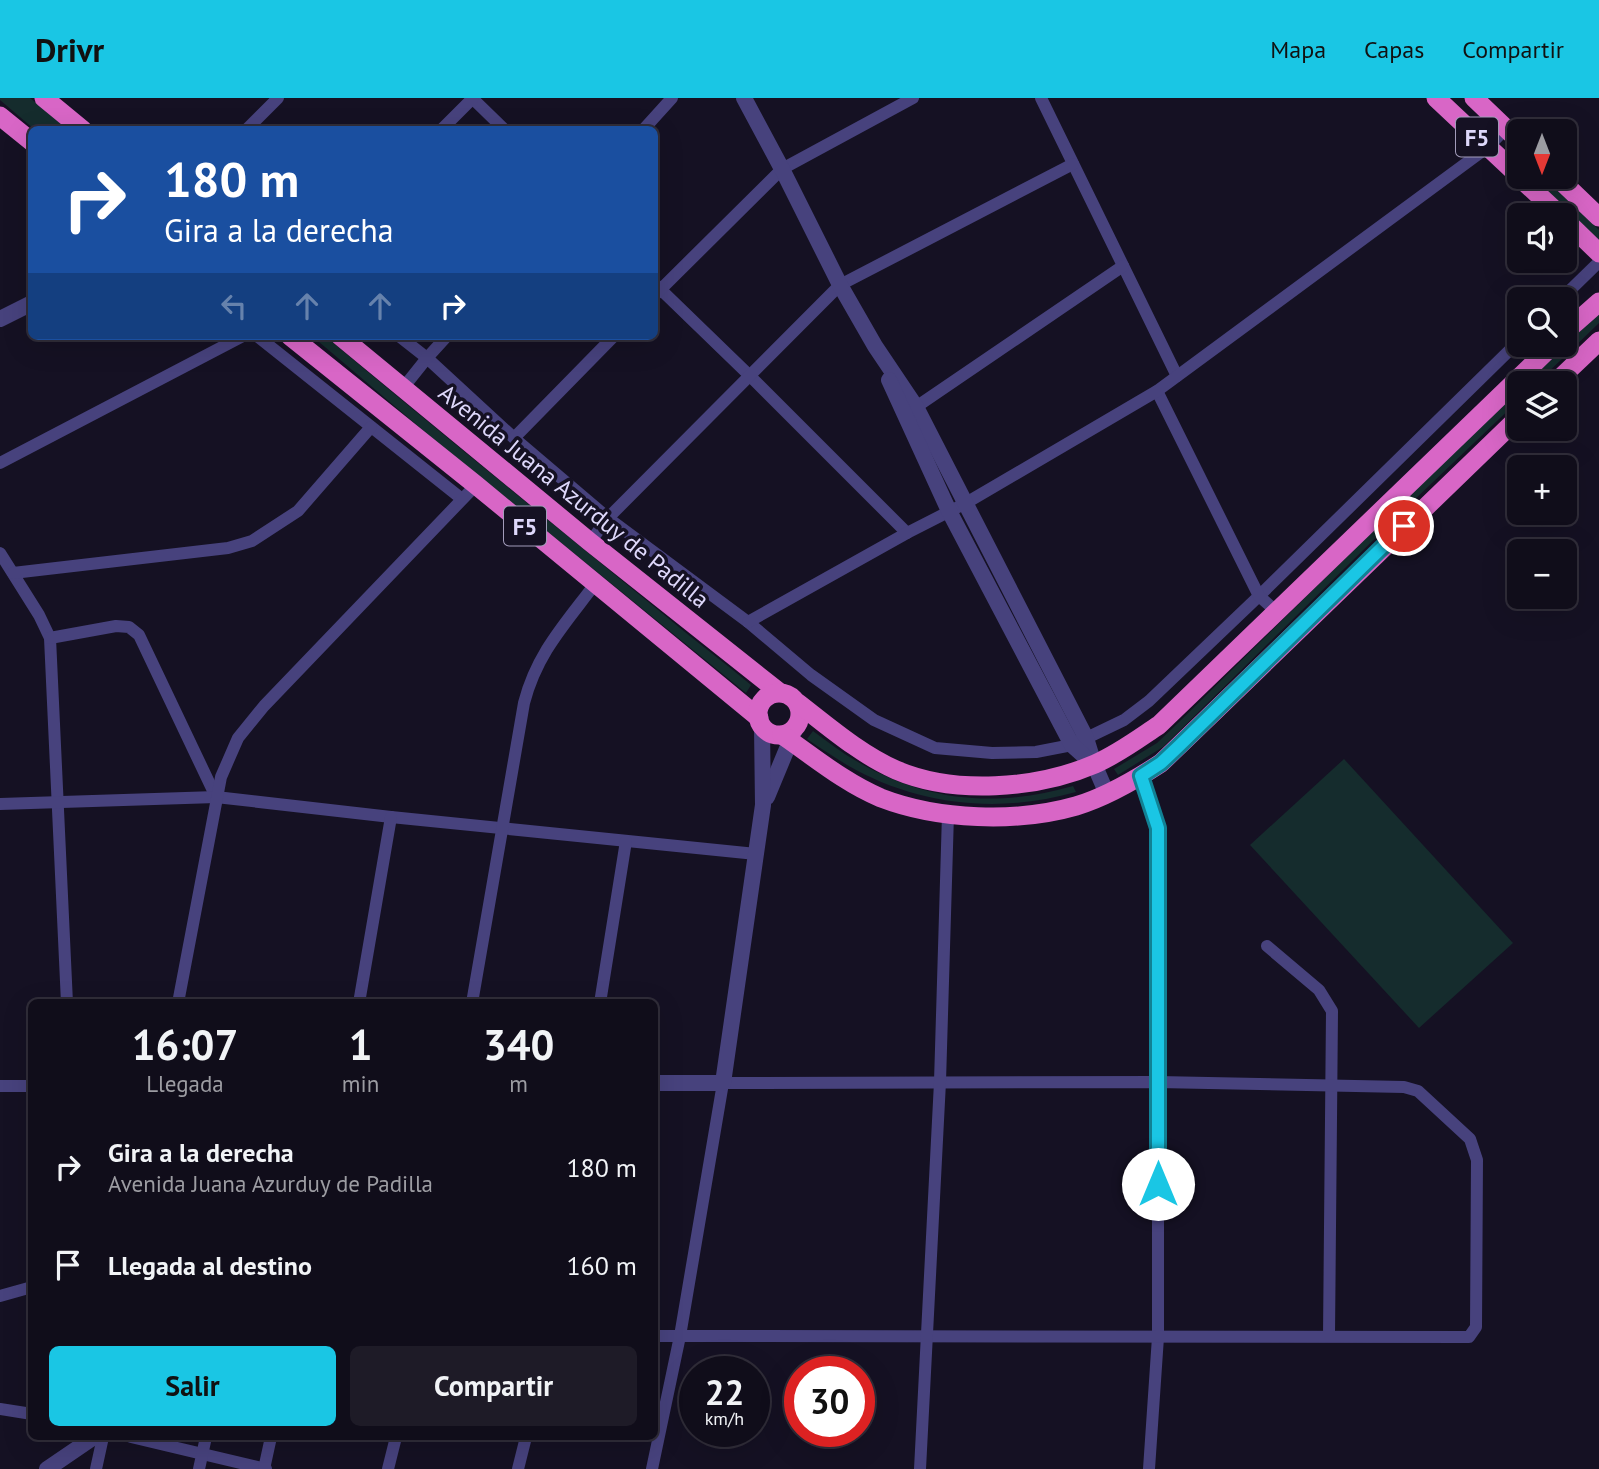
<!DOCTYPE html>
<html lang="es">
<head>
<meta charset="utf-8">
<style>
  :root { --surface:#100d1a; --page:#1e1b27; --text:#f1f3f6; --muted:#9c9ca2; --line:#302d39; --accent:#1ac6e4 }
  body { margin:0; font-family:"PT Sans",sans-serif; background:var(--page); color:var(--text); height:100vh; display:flex; flex-direction:column; font-size:26px; white-space:nowrap }
  * { box-sizing:border-box; margin:0 }
  p { font-size:23px; color:var(--muted) }
  .icon { flex:none; width:38px; height:38px; fill:none; stroke:currentColor; stroke-width:2; stroke-linecap:round; stroke-linejoin:round }
  .map { position:relative; flex:1; overflow:hidden }
  .drawer { position:absolute; left:28px; top:901px; width:630px; height:441px; display:flex; flex-direction:column; background:var(--surface); border-radius:10px; box-shadow:0 7px 28px #0002,0 0 0 2px var(--line) }
  .drawer>* { flex:none }
  .guide { position:absolute; left:28px; top:28px; width:630px; height:214px; border-radius:10px; box-shadow:0 7px 28px #0002,0 0 0 2px var(--line); background:#1a4fa0; color:#fff; overflow:hidden }
  .needle { width:46px; rotate:180deg }
  .controls { position:absolute; left:1507px; top:21px; display:grid; gap:14px }
  .controls a { display:grid; place-items:center; width:70px; height:70px; border-radius:10px; background:var(--surface); box-shadow:0 7px 28px #0002,0 0 0 2px var(--line); font-size:35px }
  .speed { position:absolute; left:679px; top:1258px; display:flex; gap:14px; font-size:35px; font-weight:700; text-align:center }
  .speed>* { display:grid; place-content:center; width:91px; height:91px; border-radius:50%; background:var(--surface); box-shadow:0 7px 28px #0002,0 0 0 2px var(--line); line-height:1 }
  .speed small { font-size:18px; font-weight:400 }
  .speed .limit { border:10px solid #d22; background:#fff; color:#111 }
  .pin { position:absolute; display:grid; place-items:center; width:60px; height:60px; color:#fff; margin:-30px; border:4px solid #fff; border-radius:50%; box-shadow:0 2px 7px #0007 }
  .me { position:absolute; width:77px; margin:-38px; rotate:0deg; stroke-linejoin:round; filter:drop-shadow(0 0 5px #0008) }
  .turn { display:flex; align-items:center; gap:24px; height:147px; padding:0 21px; font-size:32px }
  .turn .icon { width:91px; height:91px; stroke-width:2.5 }
  .turn b { display:block; font-size:49px; line-height:60px }
  .lanes { display:flex; align-items:center; height:66px; padding:0 21px; background:#0003; justify-content:center; gap:35px; direction:ltr }
  .lanes .off { opacity:.35 }
  .eta { display:flex; justify-content:space-evenly; align-items:center; height:119px; text-align:center }
  .eta b { font-size:42px; font-weight:700; line-height:49px }
  .action { display:flex; gap:14px; margin-top:auto; padding:14px 21px }
  .action a { flex:1; height:80px; border-radius:10px; background:var(--accent); color:#111; font-size:28px; font-weight:700; line-height:80px; text-align:center }
  .action a+a { background:var(--page); color:var(--text) }
  ul { padding:0; list-style:none }
  li { display:flex; align-items:center; gap:21px; height:98px; padding:0 21px }
  li div { flex:1 }
  li b { display:block; font-size:26px }
  li em { font-style:normal }
  header { display:flex; align-items:center; gap:42px; box-sizing:border-box; height:98px; padding:0 35px; background:var(--accent); color:#111 }
  header strong { font-size:33px }
  nav { display:flex; gap:38px; margin-inline-start:auto; font-size:24px }
  .map>svg:first-child { display:block }
</style>
</head>
<body>
<header>
<strong>Drivr</strong>
<nav><a>Mapa</a><a>Capas</a><a>Compartir</a></nav>
</header>
<div class="map">
<svg width="1599" height="1371" viewBox="0 0 1599 1371">
  <rect width="100%" height="100%" fill="#151123"/>
  <!-- green -->
  <g fill="#152c2d">
    <polygon points="0,0 30,0 67,31 34,31 0,2"/>
    <polygon points="1530,79 1545,79 1599,132 1599,142"/>
    <polygon points="1599,212 1599,225 1537,285 1527,285"/>
    <path d="M312,238H325C438,333 553,426 668,520C695,543 724,564 751,587L746,595L431,339Z"/>
    <polygon points="1519,293 1519,302 1410,406 1163,649 1118,677 1114,671 1157,645 1178,625 1388,418"/>
    <path d="M813,633C828,644 842,655 858,664C927,704 997,710 1073,688L1076,694C999,716 918,708 847,667C834,659 820,650 807,641Z"/>
    <polygon points="1344,661 1513,845 1419,930 1250,747"/>
  </g>
  <g fill="none" stroke-linecap="round" stroke-linejoin="round">
    <!-- minor -->
    <g stroke="#47427d" stroke-width="12">
      <polyline points="472,0 505,32"/>
      <polyline points="1041,0 1177,278"/>
      <polyline points="246,32 278,0"/>
      <polyline points="441,32 473,0"/>
      <polyline points="643,32 672,0"/>
      <polyline points="654,185 749,277 907,435"/>
      <polyline points="655,197 782,71 913,0"/>
      <polyline points="1561,201 1599,164"/>
      <polyline points="257,238 462,401"/>
      <polyline points="399,238 427,260 514,340 608,420 748,524 811,577 874,622 935,650 992,655 1036,654 1072,647 1124,622 1149,603 1259,498 1519,243"/>
      <polyline points="403,290 427,260 447,238"/>
      <polyline points="1157,293 1259,498 1277,514"/>
      <polyline points="916,309 1123,168"/>
      <polyline points="514,340 614,238"/>
      <polyline points="0,365 243,238"/>
      <polyline points="590,444 608,420 840,187 1073,66"/>
      <polyline points="0,455 39,517 50,540 67,905"/>
      <polyline points="13,475 228,450 252,443 298,413 371,329"/>
      <polyline points="748,524 907,435 966,405 1157,293 1488,49 1506,30"/>
      <polyline points="50,540 116,528 129,529 139,537 216,699"/>
      <polyline points="1141,678 1158,731 1158,1239 1149,1371"/>
      <polyline points="0,706 216,699 391,719 756,756"/>
      <polyline points="1267,848 1319,892 1332,913 1329,1238"/>
      <polyline points="178,905 221,679 238,640 264,608 476,387"/>
      <polyline points="359,905 391,719"/>
      <path d="M472,905L524,605C537,555 565,526 595,486"/>
      <polyline points="600,905 626,743"/>
      <polyline points="0,988 32,988"/>
      <polyline points="0,1198 32,1189"/>
      <polyline points="0,1311 32,1316"/>
      <polyline points="131,1339 266,1371"/>
      <polyline points="96,1371 103,1339"/>
      <polyline points="199,1371 206,1339"/>
      <polyline points="264,1371 271,1339"/>
      <polyline points="388,1371 396,1339"/>
      <polyline points="518,1371 526,1339"/>
      <polyline points="652,1371 680,1238 723,985 1158,984 1404,989 1418,993 1470,1041 1477,1062 1476,1229 1469,1239 680,1238 654,1238"/>
      <polyline points="920,1371 940,984 948,716"/>
    </g>
    <!-- tertiary -->
    <g stroke="#47427d" stroke-width="16">
      <polyline points="744,0 782,71 840,187 875,248 916,309 1086,640 1094,666 1107,696"/>
      <polyline points="0,221 32,205"/>
      <polyline points="889,282 949,413 1072,647 1093,666"/>
      <polyline points="767,699 796,629"/>
      <polyline points="654,985 723,985 763,707 762,629"/>
      <polyline points="47,1371 94,1339"/>
    </g>
    <!-- trunk -->
    <g stroke="#d866c6" stroke-width="19">
      <polyline points="44,0 83,32"/>
      <polyline points="1436,0 1519,78"/>
      <polyline points="1474,0 1519,43"/>
      <polyline points="0,18 32,44"/>
      <polyline points="1519,79 1560,117"/>
      <polyline points="1557,79 1599,119"/>
      <polyline points="1564,121 1599,155"/>
      <polyline points="1564,235 1599,204"/>
      <polyline points="290,238 476,387 759,620"/>
      <polyline points="340,238 590,444 779,594"/>
      <polyline points="1555,285 1599,243"/>
      <circle cx="779" cy="616" r="21"/>
      <path d="M798,605C829,629 860,656 896,672C954,697 1037,691 1095,666C1118,656 1138,641 1159,627L1553,247"/>
      <path d="M782,637C814,659 845,685 881,700C938,722 1017,725 1076,708C1106,699 1135,682 1161,665L1519,319"/>
    </g>
  </g>
  <g fill="none" stroke-linecap="round" stroke-linejoin="round">
    <defs>
      <polyline id="route" points="1158,1086 1158,730 1141,678 1161,665 1180,647 1404,428"/>
    </defs>
    <!-- route casing -->
    <use href="#route" stroke="#118194" stroke-width="18"/>
    <!-- route -->
    <use href="#route" stroke="#1ac6e4" stroke-width="12"/>
  </g>
  <g text-anchor="middle" dominant-baseline="central" stroke-width="7" stroke-linejoin="round" paint-order="stroke">
    <!-- shield labels -->
    <g fill="#151123" stroke="#a29cba" stroke-width="2">
      <rect x="1456" y="19.5" width="42" height="39" rx="5"/>
      <rect x="504" y="408.5" width="42" height="39" rx="5"/>
    </g>
    <g font-size="23" font-weight="bold" fill="#ded8fb">
      <text x="1477" y="39">F5</text>
      <text x="525" y="428">F5</text>
    </g>
    <!-- street labels -->
    <g font-size="24" fill="#ded8fb" stroke="#151123">
      <text transform="translate(574 398) rotate(39)">Avenida Juana Azurduy de Padilla</text>
    </g>
  </g>
</svg>
<div class="controls">
<a><svg class="needle" viewBox="-14 -14 28 28"><path d="M0-13l5 13h-10z" fill="#e53935"/><path d="M0 13l5-13h-10z" fill="#9c9ca2"/></svg></a>
<a><svg class="icon" aria-label="sound" viewBox="0 0 24 24"><path d="M4 9h4l5-4v14l-5-4H4zM17 9q2 3 0 6"/></svg></a>
<a><svg class="icon" aria-label="search" viewBox="0 0 24 24"><circle cx="10" cy="10" r="6"/><path d="M15 15l6 6"/></svg></a>
<a><svg class="icon" aria-label="layers" viewBox="0 0 24 24"><path d="M12 4l9 5-9 5-9-5zM3 14l9 5 9-5"/></svg></a>
<a>+</a>
<a>−</a>
</div>
<div class="speed"><div>22<small>km/h</small></div><div class="limit">30</div></div>
<div class="pin" style="left:1404px;top:428px;background:#d93025"><svg class="icon" aria-label="arrive" viewBox="0 0 24 24"><path d="M6 21V4h12l-3 4 3 4H6"/></svg></div>
<svg class="me" style="left:1158px;top:1086px" viewBox="-20 -20 40 40"><circle r="19" fill="#fff"/><path d="M0-13L10 11 0 6-10 11z" fill="#1ac6e4"/></svg>
<div class="guide">
<div class="turn"><svg class="icon" aria-label="right" viewBox="0 0 24 24"><path d="M7 20v-9h11M14 6l5 5-5 5"/></svg><div><b>180 m</b>Gira a la derecha</div></div>
<div class="lanes"><svg class="icon off" aria-label="left" viewBox="0 0 24 24"><path d="M17 20v-9H6M10 6l-5 5 5 5"/></svg><svg class="icon off" aria-label="ahead" viewBox="0 0 24 24"><path d="M12 20V5M6 11l6-6 6 6"/></svg><svg class="icon off" aria-label="ahead" viewBox="0 0 24 24"><path d="M12 20V5M6 11l6-6 6 6"/></svg><svg class="icon" aria-label="right" viewBox="0 0 24 24"><path d="M7 20v-9h11M14 6l5 5-5 5"/></svg></div>
</div>
<section class="drawer">
<div class="eta">
<div><b>16:07</b><p>Llegada</p></div>
<div><b>1</b><p>min</p></div>
<div><b>340</b><p>m</p></div>
</div>
<ul>
<li><svg class="icon" aria-label="right" viewBox="0 0 24 24"><path d="M7 20v-9h11M14 6l5 5-5 5"/></svg><div><b>Gira a la derecha</b><p>Avenida Juana Azurduy de Padilla</p></div><em>180 m</em></li>
<li><svg class="icon" aria-label="arrive" viewBox="0 0 24 24"><path d="M6 21V4h12l-3 4 3 4H6"/></svg><div><b>Llegada al destino</b></div><em>160 m</em></li>
</ul>
<div class="action"><a>Salir</a><a>Compartir</a></div>
</section>
</div>
</body>
</html>
